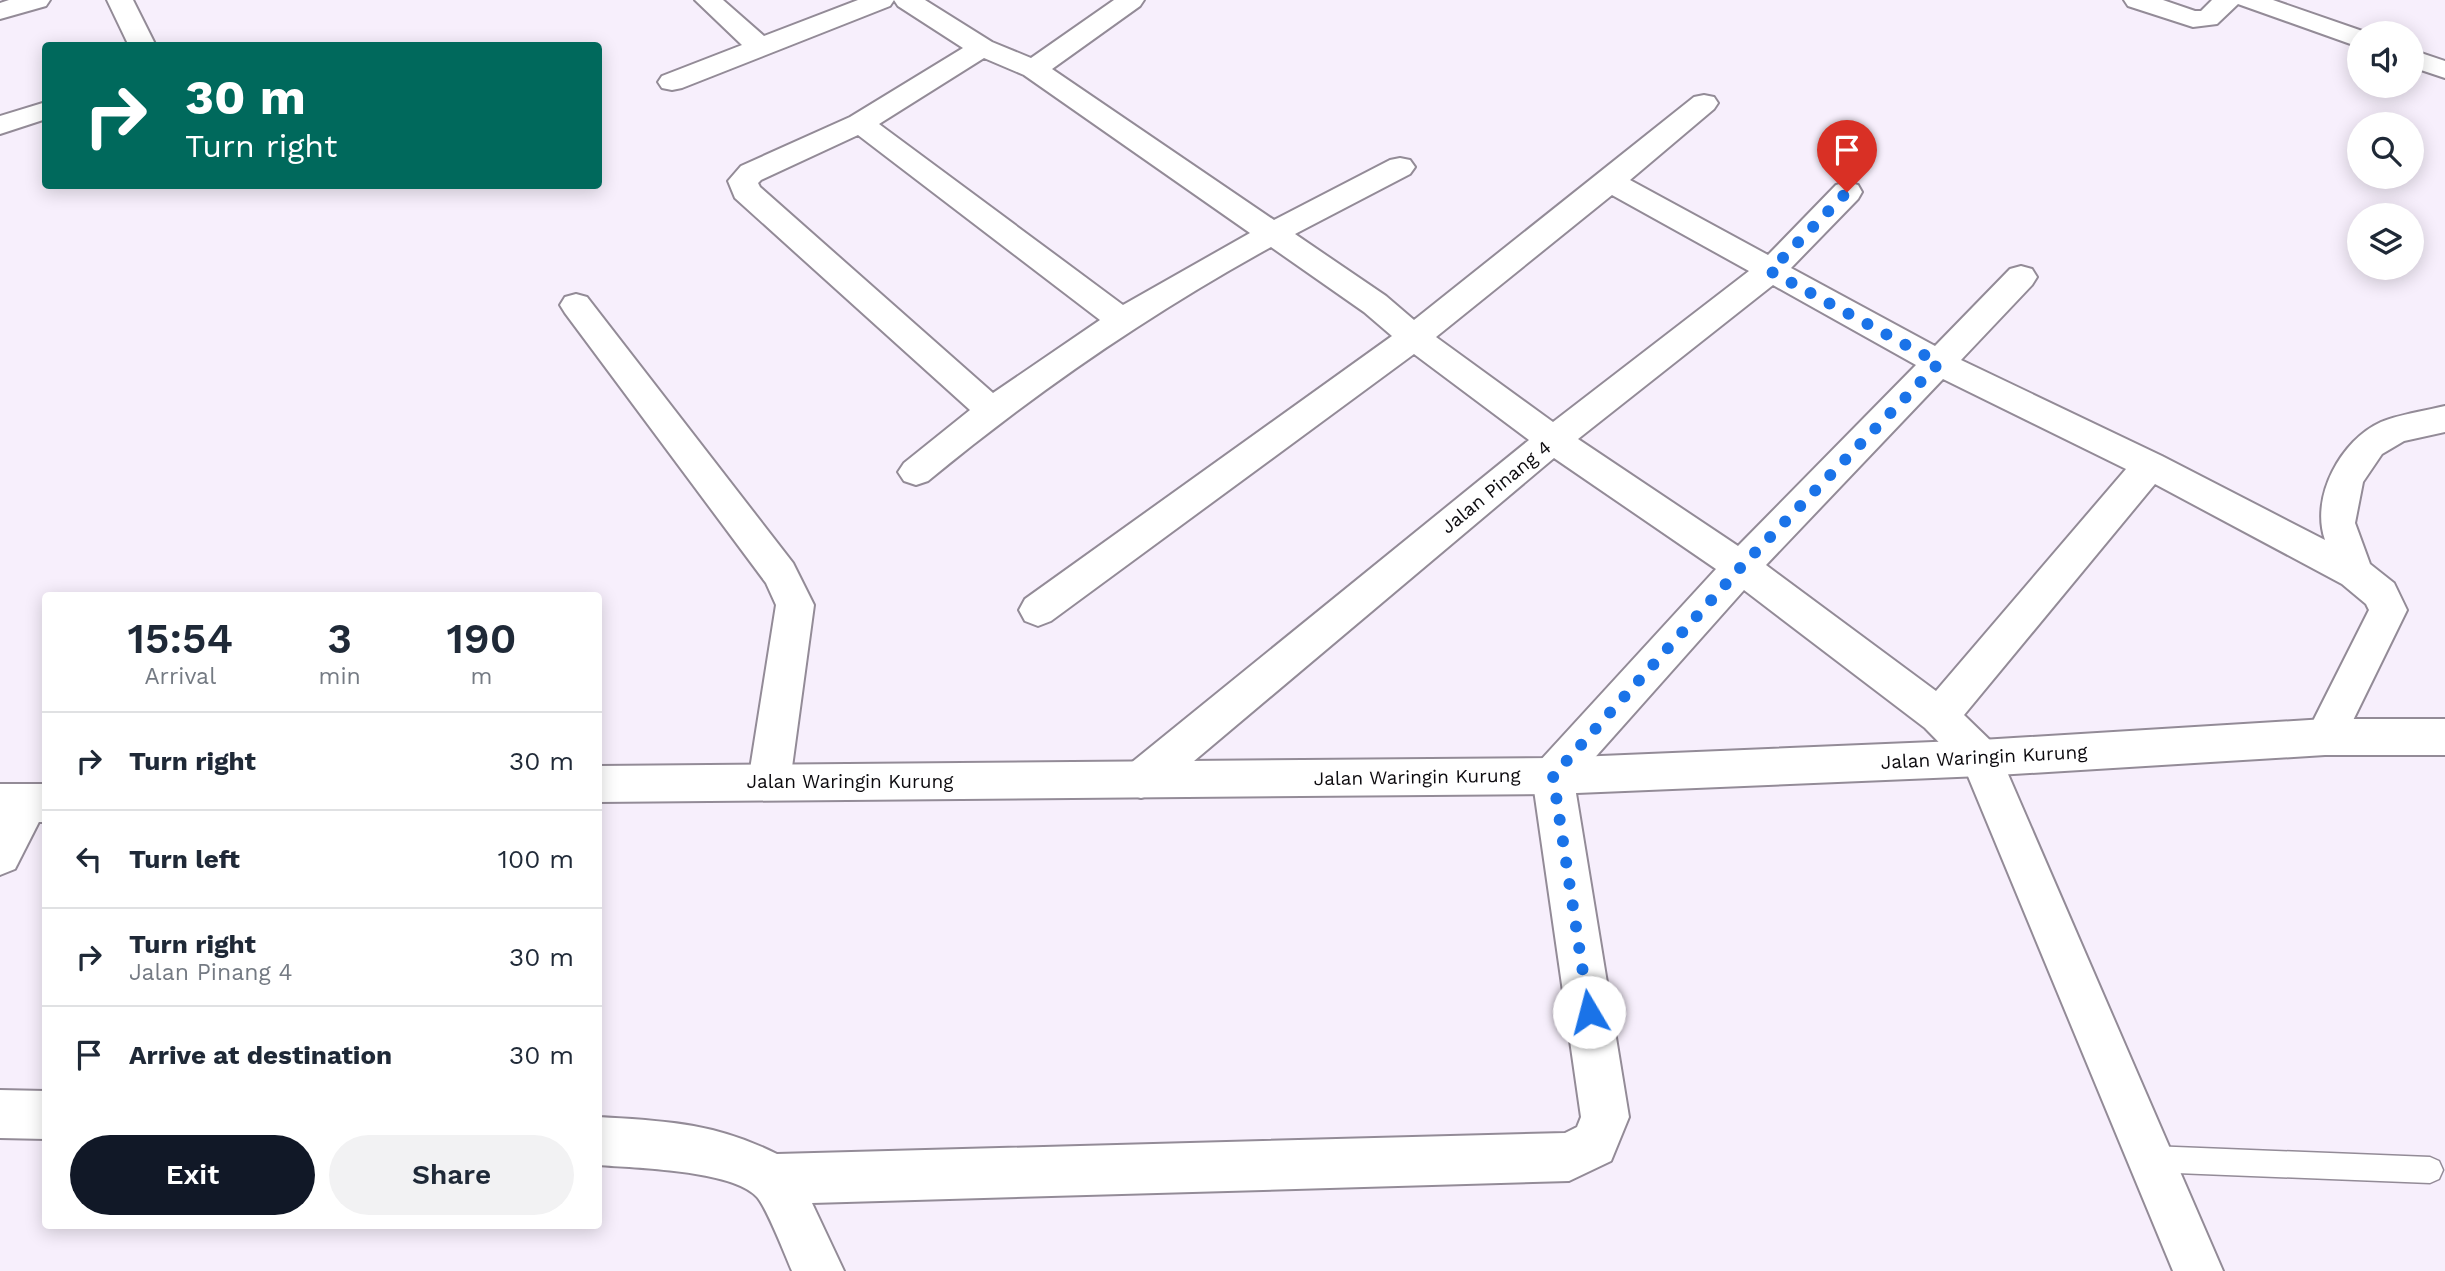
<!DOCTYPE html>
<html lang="en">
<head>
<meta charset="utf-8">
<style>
  :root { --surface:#fff; --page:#f2f2f3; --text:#1f2937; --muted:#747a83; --line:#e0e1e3; --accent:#111827 }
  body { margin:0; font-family:"Work Sans",sans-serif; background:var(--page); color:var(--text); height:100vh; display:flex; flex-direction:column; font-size:26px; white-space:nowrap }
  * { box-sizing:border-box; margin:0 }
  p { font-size:23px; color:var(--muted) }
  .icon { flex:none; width:38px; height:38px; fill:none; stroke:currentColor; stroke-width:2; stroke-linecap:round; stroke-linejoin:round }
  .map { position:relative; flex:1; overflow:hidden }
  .side { position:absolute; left:42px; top:592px; width:560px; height:637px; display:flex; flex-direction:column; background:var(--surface); border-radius:7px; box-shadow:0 4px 18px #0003 }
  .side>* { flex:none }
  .top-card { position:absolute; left:42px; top:42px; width:560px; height:147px; border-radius:7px; box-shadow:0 4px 18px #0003; background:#00695c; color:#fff; overflow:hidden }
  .tools { position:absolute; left:2347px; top:21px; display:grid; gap:14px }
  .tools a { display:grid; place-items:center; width:77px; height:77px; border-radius:50%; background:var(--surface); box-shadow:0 4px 18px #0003; font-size:35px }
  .pin { position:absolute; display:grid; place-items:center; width:60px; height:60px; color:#fff; margin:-72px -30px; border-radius:50% 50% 50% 0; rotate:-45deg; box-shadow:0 0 7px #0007 }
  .pin .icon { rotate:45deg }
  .me { position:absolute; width:77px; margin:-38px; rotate:352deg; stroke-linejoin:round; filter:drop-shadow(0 0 5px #0008) }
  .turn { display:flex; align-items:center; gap:24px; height:147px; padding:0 28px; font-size:32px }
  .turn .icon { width:91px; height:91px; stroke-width:2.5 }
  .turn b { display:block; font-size:49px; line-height:60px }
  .eta { display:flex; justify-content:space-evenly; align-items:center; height:119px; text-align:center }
  .eta b { font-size:42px; font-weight:600; line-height:49px }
  .primary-button { display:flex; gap:14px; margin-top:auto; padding:14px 28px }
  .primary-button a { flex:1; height:80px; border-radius:42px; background:var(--accent); color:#fff; font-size:28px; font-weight:600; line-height:80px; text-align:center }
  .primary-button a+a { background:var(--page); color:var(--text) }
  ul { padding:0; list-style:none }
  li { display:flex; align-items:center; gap:21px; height:98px; padding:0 28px; border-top:2px solid var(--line) }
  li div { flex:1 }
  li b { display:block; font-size:26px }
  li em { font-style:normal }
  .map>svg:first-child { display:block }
</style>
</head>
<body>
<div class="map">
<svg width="2445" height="1271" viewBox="0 0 2445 1271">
  <rect width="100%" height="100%" fill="#f7effc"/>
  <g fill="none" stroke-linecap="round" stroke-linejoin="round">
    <defs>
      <polygon id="service" points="2151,1146 2430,1157 2439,1161 2443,1170 2439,1179 2430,1183 2151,1172 2142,1168 2138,1159 2142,1150"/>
      <g id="minor">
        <polygon points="9,0 50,0 46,6 0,19 0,3"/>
        <polygon points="107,0 133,0 156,46 129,46"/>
        <path d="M695,0H723L764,36L858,0H925L992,42L1031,58L1114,0H1144L1140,6L1052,69L1274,220L1390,160L1400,158L1410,160L1415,167L1410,174L1295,234L1386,296L1414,320L1694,97L1704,95L1714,97L1718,103L1714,109L1630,180L1768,255L1836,185L1847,182L1858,185L1862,192L1858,199L1791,268L1935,346L2010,269L2021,266L2032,269L2037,277L2032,285L1961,360L2162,456L2325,540C2310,497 2341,440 2381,422C2401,414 2424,411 2445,406V432L2404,441L2382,454L2363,482L2355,523L2370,564L2394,583L2407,610L2339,749L2325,755L2311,749L2305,737L2369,610L2366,604L2342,584L2155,484L1964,715L1995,745L2001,758L2223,1271H2173L1965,769L1925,728L1744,590L1574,781L1629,1117L1611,1161L1569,1181L812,1203L844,1271H792C785,1255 767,1208 757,1197C733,1170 634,1168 598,1165V1117C666,1121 715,1123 777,1154L1565,1133L1577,1127L1581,1117L1532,776L1538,763L1716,569L1554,458L1156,793L1141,798L1126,793L1120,780L1126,767L1529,440L1414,354L1051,621L1038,626L1025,621L1019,610L1025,599L1392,336L1364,312L1271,247C1149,314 1036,392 928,481L916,485L904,481L898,472L904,463L970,410L735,198L728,181L741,166L850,117L963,48L898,6L894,0L890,6L682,88L672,90L662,88L658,82L662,76L742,45ZM984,58L1024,75L1250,233L1123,305L879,124ZM858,135L1100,320L993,393L760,187L758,183L761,180ZM1612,195L1749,271L1553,422L1436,337ZM1773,285L1916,365L1738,546L1578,439ZM1943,379L2126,469L1936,691L1766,565Z"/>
        <polygon points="2124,0 2163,0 2195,11 2201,11 2212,0 2273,0 2368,33 2359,33 2359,47 2238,4 2217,24 2193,27 2128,6"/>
        <polygon points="2412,50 2445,61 2445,78 2412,67"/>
        <polygon points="46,102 46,119 0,134 0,116"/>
        <polygon points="576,294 587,297 793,563 814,605 790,782 784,795 769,800 754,795 748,782 776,605 766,583 565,313 560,305 565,297"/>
        <polygon points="27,784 42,790 46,808 15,869 0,875 0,813 12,790"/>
        <polygon points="0,1090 46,1091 46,1139 0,1138"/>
      </g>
      <g id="tertiary">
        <polygon points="2325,719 2445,719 2445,755 2325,755 1981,776 1553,794 598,802 598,766 1553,758 1981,740"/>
        <rect x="0" y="784" width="46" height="38"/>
      </g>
    </defs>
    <!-- service casing -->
    <use href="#service" stroke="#938b97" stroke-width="3"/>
    <!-- minor casing -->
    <use href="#minor" stroke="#938b97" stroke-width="4"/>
    <!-- tertiary casing -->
    <use href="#tertiary" stroke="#938b97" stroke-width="4"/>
    <!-- service -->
    <use href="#service" fill="#fff" fill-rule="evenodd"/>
    <!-- minor -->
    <use href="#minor" fill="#fff" fill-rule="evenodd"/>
    <!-- tertiary -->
    <use href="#tertiary" fill="#fff" fill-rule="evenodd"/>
  </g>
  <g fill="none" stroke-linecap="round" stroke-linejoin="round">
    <!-- route -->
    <polyline stroke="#1a73e8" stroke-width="12" stroke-dasharray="0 21.6" points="1589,1012 1553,776 1741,567 1939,363 1770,271 1847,192"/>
  </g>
  <g text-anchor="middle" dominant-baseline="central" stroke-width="5" stroke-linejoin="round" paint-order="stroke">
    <!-- street labels -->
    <g font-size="19" fill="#0d0b0f" stroke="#fff">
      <text transform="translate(1496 487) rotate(-39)">Jalan Pinang 4</text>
      <text transform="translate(1984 757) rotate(-3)">Jalan Waringin Kurung</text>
      <text transform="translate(1417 777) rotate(-1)">Jalan Waringin Kurung</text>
      <text x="850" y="781">Jalan Waringin Kurung</text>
    </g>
  </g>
</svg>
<div class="tools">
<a><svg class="icon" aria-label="sound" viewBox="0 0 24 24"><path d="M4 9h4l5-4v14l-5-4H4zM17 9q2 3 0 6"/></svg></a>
<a><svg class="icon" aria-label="search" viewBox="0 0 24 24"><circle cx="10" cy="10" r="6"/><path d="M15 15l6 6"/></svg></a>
<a><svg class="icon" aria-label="layers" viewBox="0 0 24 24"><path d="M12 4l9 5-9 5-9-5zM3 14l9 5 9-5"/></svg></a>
</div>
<div class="pin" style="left:1847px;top:192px;background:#d93025"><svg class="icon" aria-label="arrive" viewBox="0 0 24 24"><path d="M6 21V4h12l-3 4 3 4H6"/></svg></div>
<svg class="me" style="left:1589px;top:1012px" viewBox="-20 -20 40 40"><circle r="19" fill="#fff"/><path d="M0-13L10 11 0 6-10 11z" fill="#1a73e8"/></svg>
<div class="top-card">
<div class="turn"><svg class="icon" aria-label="right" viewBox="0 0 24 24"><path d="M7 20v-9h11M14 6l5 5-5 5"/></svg><div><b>30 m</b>Turn right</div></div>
</div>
<section class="side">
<div class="eta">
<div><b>15:54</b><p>Arrival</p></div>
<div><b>3</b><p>min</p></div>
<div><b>190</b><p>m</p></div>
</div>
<ul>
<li><svg class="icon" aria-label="right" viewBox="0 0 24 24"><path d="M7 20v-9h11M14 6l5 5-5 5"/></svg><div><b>Turn right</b></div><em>30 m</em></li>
<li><svg class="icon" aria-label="left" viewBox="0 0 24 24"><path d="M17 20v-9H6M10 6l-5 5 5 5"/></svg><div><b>Turn left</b></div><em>100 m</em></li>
<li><svg class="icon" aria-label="right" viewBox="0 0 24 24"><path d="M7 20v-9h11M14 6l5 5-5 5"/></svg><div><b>Turn right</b><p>Jalan Pinang 4</p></div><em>30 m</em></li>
<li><svg class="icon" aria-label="arrive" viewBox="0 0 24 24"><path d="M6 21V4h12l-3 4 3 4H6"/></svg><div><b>Arrive at destination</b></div><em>30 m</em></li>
</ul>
<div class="primary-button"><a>Exit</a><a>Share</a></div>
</section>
</div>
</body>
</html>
